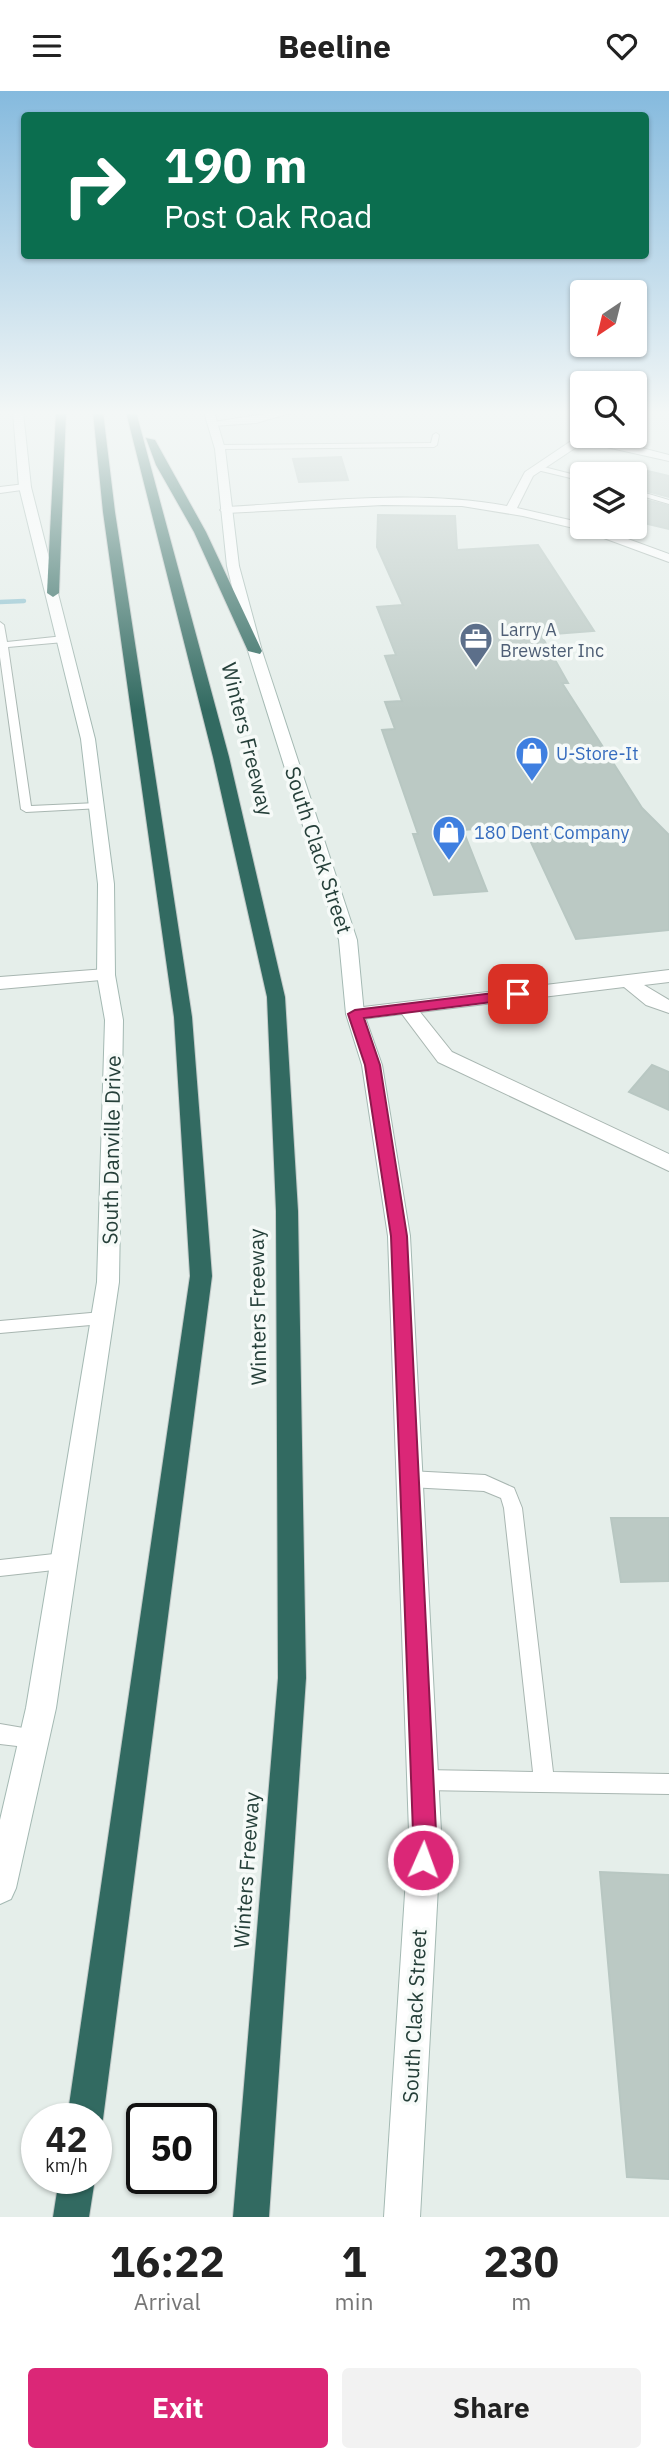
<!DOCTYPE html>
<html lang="en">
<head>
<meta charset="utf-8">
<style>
  :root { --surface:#fff; --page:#f2f2f2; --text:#222; --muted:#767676; --accent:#db2777 }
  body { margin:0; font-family:"IBM Plex Sans",sans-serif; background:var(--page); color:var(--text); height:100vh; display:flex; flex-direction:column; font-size:26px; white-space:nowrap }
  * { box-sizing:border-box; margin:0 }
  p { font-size:23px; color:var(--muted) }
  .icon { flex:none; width:38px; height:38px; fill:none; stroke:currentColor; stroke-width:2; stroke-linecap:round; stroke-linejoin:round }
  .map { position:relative; height:2126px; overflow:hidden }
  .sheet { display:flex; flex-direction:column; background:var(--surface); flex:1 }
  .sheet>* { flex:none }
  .banner { position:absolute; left:21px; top:21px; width:628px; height:147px; border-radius:7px; box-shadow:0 2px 5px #0004; background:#0b6e4f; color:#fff; overflow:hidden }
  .needle { width:46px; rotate:215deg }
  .fabs { position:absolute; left:570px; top:189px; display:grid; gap:14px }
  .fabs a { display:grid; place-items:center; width:77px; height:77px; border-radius:7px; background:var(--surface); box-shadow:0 2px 5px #0004; font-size:35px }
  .speed { position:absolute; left:21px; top:2012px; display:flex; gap:14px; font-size:35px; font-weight:700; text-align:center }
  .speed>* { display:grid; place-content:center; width:91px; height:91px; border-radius:50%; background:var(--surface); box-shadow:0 2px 5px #0004; line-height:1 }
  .speed small { font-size:18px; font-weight:400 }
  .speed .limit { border:4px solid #111; border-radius:10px; background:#fff; color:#111 }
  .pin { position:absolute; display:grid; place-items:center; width:60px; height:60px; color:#fff; margin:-30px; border-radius:14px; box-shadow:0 4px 10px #0006 }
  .me { position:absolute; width:77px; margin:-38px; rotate:2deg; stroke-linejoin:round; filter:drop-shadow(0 0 5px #0008) }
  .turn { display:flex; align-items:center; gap:24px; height:147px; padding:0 28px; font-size:32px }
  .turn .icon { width:91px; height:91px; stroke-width:2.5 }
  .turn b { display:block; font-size:49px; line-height:60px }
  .eta { display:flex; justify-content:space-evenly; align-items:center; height:119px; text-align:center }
  .eta b { font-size:42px; font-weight:700; line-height:49px }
  .primary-button { display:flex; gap:14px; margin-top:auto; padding:14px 28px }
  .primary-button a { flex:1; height:80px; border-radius:7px; background:var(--accent); color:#fff; font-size:28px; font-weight:700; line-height:80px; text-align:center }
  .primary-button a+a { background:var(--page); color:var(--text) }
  header { display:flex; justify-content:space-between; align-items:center; height:91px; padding:0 28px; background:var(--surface); font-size:32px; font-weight:700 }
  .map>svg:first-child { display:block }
</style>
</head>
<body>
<header><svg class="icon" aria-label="menu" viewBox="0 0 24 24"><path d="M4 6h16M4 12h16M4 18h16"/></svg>Beeline<svg class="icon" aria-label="heart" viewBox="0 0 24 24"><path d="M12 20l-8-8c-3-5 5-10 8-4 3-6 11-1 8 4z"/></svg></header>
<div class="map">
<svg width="669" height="2126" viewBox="0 0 669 2126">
  <rect width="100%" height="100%" fill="#e5eeea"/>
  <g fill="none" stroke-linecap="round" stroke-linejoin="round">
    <!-- stream -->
    <polyline stroke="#91c3d0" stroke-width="4.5" points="0,511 24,510"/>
  </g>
  <!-- building -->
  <g fill="#bbc9c4" stroke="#b8c7c2" stroke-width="2">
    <polygon points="341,366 348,389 299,391 293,368"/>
    <polygon points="635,377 669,385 669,406 635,397"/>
    <polygon points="635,406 669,415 669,438 635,430"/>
    <polygon points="378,424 455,425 457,459 538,454 594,540 541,544 568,592 562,592 642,717 669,744 669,839 576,848 523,734 463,739 487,800 434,804 413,743 418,743 382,639 395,638 385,611 402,610 385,565 396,564 377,516 403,514 377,456"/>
    <polygon points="652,974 669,981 669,1019 629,1001"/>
    <polygon points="611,1427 669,1427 669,1490 621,1491"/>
    <polygon points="600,1781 669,1784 669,2088 627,2086"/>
  </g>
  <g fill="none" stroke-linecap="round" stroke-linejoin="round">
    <defs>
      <g id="service">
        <polygon points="436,342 439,344 437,354 434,356 219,358 216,356 219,354 431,352 433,344"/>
        <polygon points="536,374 583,386 583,390 533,378"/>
        <polygon points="635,399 669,409 669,413 635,403"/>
        <polygon points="0,531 4,534 7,551 64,545 68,548 64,551 8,556 31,715 97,712 101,713 101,717 26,721 21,718 0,566"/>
        <polygon points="102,1221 108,1223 110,1227 108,1231 102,1233 0,1242 0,1230"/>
        <polygon points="409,1380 485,1384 514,1397 522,1417 553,1681 669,1683 669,1703 423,1699 416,1696 413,1689 416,1682 423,1679 533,1681 504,1417 501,1407 484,1400 409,1396 403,1393 400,1388 403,1383"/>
        <polygon points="63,1462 69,1464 72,1470 69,1476 63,1478 0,1485 0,1469"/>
        <polygon points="0,1633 41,1640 44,1647 41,1654 34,1657 0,1653"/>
      </g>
      <g id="minor">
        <path d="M583,342L669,364V370L584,351L533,385L517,417L583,432V436H595L669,463V471L582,439L523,425L462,415L383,414L226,422L220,419L226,416C319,411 414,398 507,415L525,381Z"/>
        <polygon points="25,393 31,396 29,398 0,402 0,396"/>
        <polygon points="669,879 669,891 644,894 669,909 669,922 646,914 624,896 420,921 452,961 669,1063 669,1080 438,971 402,923 355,929 346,923 355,917"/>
      </g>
      <g id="tertiary">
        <polygon points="277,321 294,321 256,332 213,335 208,332"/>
        <polygon points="106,878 112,880 115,884 112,888 0,898 0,886"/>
      </g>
      <g id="secondary">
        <polygon points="13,321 23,321 31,396 95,648 114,793 115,884 123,929 119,1191 56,1617 16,1797 11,1808 0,1813 0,1729 26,1617 97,1191 105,929 97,884 98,793 81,648 19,396"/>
        <polygon points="204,321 214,321 225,358 239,475 262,560 357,849 364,923 382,974 410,1145 441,1741 420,2126 384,2126 409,1741 388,1145 362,974 346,923 339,849 248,560 227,475 215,358"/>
      </g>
      <g id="motorway">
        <polygon points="56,321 66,321 59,502 53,506 47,502"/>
        <polygon points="93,321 103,321 115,421 192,926 212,1185 103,2028 96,2041 96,2028 67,2028 190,1185 174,926 103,421"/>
        <polygon points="126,321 136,321 229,666 285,906 298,1120 306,1587 269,2126 233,2126 278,1587 276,1120 267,906 213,666"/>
        <polygon points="146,347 155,349 206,441 262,560 260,563 248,560 194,441 156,374"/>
        <polygon points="59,2088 95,2088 89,2126 53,2126"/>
      </g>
    </defs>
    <!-- service casing -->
    <use href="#service" stroke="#a8b6b1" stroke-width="2"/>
    <!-- minor casing -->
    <use href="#minor" stroke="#a8b6b1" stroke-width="2"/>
    <!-- tertiary casing -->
    <use href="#tertiary" stroke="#a8b6b1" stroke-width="2"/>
    <!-- secondary casing -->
    <use href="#secondary" stroke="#a4b9b3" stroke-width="2"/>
    <!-- motorway casing -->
    <use href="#motorway" stroke="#c2c9c8" stroke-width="2"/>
    <!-- service -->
    <use href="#service" fill="#fff" fill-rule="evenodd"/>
    <!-- minor -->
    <use href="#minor" fill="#fff" fill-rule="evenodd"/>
    <!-- tertiary -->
    <use href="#tertiary" fill="#fff" fill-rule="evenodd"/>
    <!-- secondary -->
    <use href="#secondary" fill="#fff" fill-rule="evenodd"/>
    <!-- motorway -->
    <use href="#motorway" fill="#326a61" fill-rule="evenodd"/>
  </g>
  <!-- sky -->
  <linearGradient id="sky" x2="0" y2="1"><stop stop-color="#85bade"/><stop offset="0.52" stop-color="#f3f7f6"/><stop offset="1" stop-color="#f3f7f6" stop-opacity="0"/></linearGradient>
  <rect width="669" height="619" fill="url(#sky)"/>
  <!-- route -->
  <polygon fill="#db2777" stroke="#8e194d" stroke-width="2" points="518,899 525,903 523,907 364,927 380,974 407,1145 436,1741 431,1777 423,1781 415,1777 411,1769 413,1741 391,1145 365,974 348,923 355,919"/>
  <!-- icons -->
  <defs>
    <symbol id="office-pin" viewBox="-11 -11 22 30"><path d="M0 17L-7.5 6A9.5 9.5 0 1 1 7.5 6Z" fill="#5c6f8a" stroke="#f6faf8"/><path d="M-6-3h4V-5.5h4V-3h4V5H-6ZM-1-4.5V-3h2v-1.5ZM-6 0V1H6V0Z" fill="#fff"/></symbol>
    <symbol id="shop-pin" viewBox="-11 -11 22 30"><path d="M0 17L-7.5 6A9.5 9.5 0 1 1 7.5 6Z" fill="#3f7fe0" stroke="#f6faf8"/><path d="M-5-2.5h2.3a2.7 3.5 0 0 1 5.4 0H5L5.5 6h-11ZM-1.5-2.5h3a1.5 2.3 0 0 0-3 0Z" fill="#fff"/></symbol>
  </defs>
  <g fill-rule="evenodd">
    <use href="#office-pin" x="457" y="529" width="38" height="52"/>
    <use href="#shop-pin" x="513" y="643" width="38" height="52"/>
    <use href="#shop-pin" x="430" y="722" width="38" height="52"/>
  </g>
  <g text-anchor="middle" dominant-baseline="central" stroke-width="7" stroke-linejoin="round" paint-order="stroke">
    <!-- far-service labels -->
    <g font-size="18" fill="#4e5e75" stroke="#f6faf8" text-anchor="start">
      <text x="500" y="538">Larry A<tspan x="500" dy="21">Brewster Inc</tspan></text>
    </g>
    <!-- far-shop labels -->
    <g font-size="18" fill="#366cbe" stroke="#f6faf8" text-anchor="start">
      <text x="556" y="662">U-Store-It</text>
      <text x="474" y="741">180 Dent Company</text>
    </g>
    <!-- street labels -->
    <g font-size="21" fill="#253f39" stroke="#f6faf8">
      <text transform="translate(248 648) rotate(76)">Winters Freeway</text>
      <text transform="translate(319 759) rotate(72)">South Clack Street</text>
      <text transform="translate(111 1059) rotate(-89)">South Danville Drive</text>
      <text transform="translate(257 1216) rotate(-91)">Winters Freeway</text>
      <text transform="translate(246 1779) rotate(-86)">Winters Freeway</text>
      <text transform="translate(414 1925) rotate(-87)">South Clack Street</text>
    </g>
  </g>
</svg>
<div class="fabs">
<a><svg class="needle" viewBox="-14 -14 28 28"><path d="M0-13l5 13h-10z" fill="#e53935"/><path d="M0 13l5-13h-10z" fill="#767676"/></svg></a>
<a><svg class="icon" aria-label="search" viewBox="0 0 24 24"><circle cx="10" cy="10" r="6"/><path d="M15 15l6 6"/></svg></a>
<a><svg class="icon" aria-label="layers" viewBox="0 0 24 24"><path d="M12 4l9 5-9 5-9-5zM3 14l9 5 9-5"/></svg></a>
</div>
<div class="speed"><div>42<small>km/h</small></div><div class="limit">50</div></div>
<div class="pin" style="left:518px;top:903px;background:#d93025"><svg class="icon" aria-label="arrive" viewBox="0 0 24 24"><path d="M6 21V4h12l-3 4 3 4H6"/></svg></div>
<svg class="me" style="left:423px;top:1769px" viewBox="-20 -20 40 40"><circle r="17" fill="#db2777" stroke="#fff" stroke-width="3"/><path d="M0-11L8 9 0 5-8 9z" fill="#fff"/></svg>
<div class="banner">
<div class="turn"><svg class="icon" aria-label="right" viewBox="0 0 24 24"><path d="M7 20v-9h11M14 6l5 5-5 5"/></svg><div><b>190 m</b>Post Oak Road</div></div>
</div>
</div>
<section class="sheet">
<div class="eta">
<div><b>16:22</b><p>Arrival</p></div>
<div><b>1</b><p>min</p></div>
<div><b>230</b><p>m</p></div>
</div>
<div class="primary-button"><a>Exit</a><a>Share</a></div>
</section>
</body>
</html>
